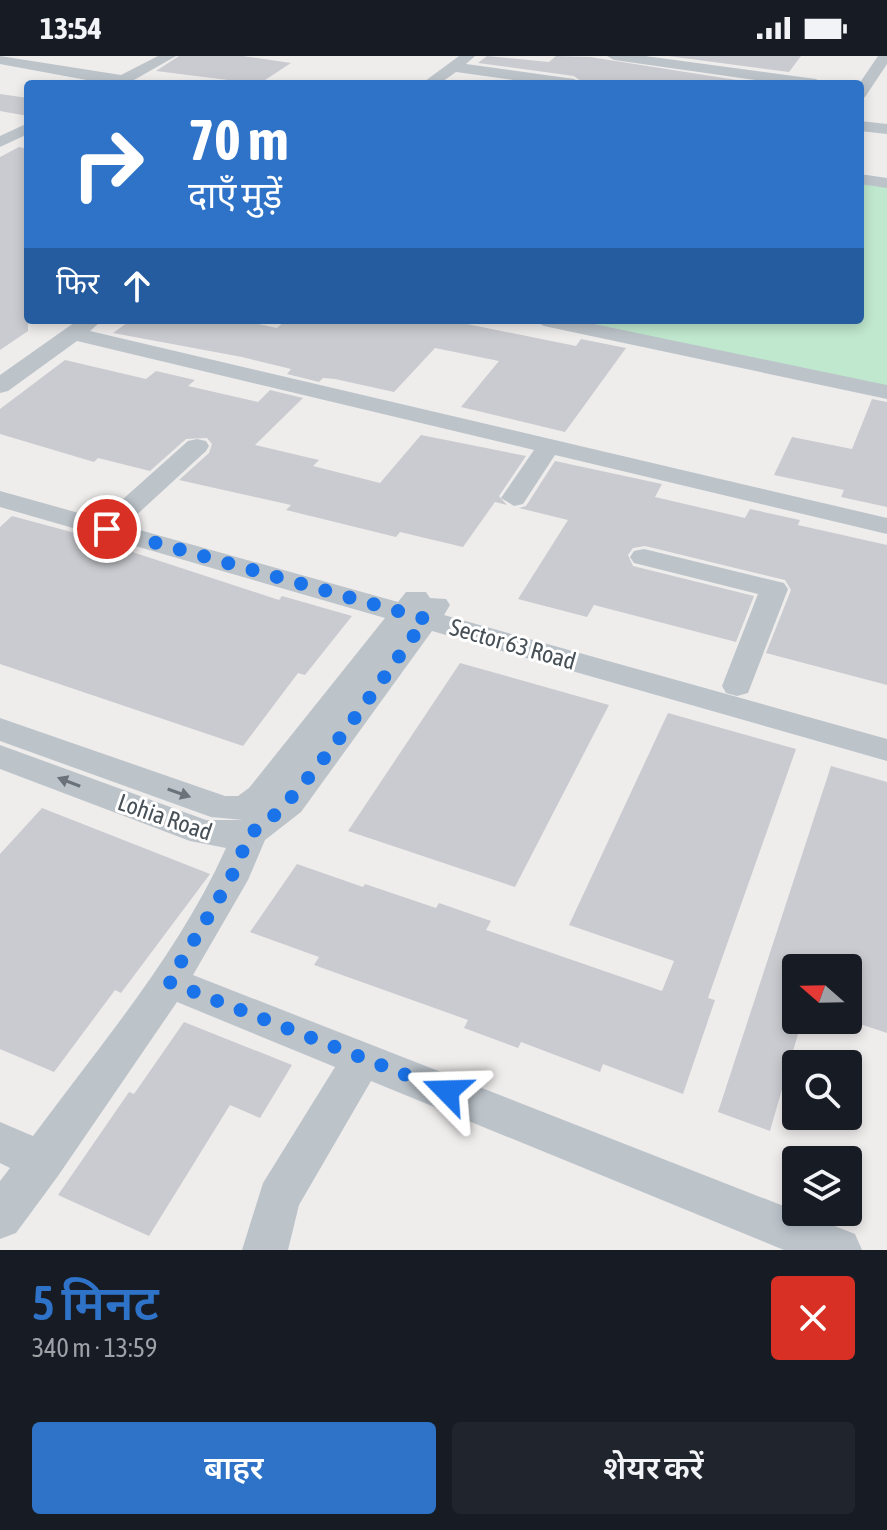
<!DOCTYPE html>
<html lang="hi">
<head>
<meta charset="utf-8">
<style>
  :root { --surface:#171b24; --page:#20242c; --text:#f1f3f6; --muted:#9ea1a6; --accent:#2e73c7 }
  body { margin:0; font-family:"Asap Condensed","Noto Sans Devanagari",sans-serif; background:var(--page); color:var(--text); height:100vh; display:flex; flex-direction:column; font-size:30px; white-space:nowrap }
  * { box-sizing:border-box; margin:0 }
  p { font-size:26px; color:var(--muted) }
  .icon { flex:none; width:44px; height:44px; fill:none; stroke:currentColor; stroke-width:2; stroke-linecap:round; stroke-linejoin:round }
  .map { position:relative; height:1194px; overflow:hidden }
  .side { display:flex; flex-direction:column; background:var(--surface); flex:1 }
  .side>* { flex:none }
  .banner { position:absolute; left:24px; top:24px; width:840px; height:244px; border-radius:8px; box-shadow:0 4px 12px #0003; background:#2e73c7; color:#fff; overflow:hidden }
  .needle { width:52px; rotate:290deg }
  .tools { position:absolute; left:782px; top:898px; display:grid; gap:16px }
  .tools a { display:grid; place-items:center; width:80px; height:80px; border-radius:8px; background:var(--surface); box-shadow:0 4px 12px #0003; font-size:40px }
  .pin { position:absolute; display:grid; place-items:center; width:68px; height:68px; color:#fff; margin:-34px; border:4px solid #fff; border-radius:50%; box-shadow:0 2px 8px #0007 }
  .me { position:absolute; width:88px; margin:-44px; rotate:292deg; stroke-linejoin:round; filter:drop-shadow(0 0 6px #0008) }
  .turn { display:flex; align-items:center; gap:28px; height:168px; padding:0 32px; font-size:36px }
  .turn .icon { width:104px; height:104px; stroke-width:2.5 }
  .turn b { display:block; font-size:56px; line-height:68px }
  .then { display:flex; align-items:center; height:76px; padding:0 32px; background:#0003; gap:16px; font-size:30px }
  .round { display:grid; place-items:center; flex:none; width:84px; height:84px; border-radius:8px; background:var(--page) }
  .headline { display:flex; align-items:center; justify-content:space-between; height:136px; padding:0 32px }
  h1 { font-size:48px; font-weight:600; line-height:60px; color:var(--accent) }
  .button { display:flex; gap:16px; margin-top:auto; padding:16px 32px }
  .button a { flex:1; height:92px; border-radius:8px; background:var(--accent); color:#fff; font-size:32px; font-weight:600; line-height:92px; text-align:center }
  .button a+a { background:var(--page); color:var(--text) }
  .status { display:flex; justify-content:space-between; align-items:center; height:56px; padding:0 40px; background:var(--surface); direction:ltr }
  .status svg { height:22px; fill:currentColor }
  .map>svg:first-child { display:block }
</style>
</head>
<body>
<div class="status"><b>13:54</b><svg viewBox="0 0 49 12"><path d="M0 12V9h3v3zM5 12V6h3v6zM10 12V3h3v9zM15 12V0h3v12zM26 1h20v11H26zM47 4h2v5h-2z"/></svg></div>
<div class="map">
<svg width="887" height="1194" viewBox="0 0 887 1194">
  <rect width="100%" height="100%" fill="#efecec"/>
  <!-- green -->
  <polygon fill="#bfe8ce" points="860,121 887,126 887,336 544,264 860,264"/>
  <!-- building -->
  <g fill="#cacbd0">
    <polygon points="179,0 243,0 291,7 259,28 156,15"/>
    <polygon points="487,0 549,6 556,0 590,1 762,28 585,28 574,20 478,7"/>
    <polygon points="668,0 801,0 789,16"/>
    <polygon points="0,38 28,42 28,60 0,55"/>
    <polygon points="19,91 28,93 28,275 0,294 0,101"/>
    <polygon points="131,264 240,264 277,272 286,264 447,264 576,290 581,283 626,292 565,376 461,351 499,305 435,292 394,336 335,323 323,322 319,326 287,318 291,313 242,301 113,277"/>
    <polygon points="65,304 146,323 156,315 195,324 188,330 258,346 270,334 303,342 255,389 319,404 313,410 380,427 421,379 526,400 499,440 507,449 495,446 463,491 400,476 396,481 286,454 291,449 179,424 209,397 212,388 207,382 186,383 150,415 98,402 94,406 0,378 0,353"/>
    <polygon points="872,343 887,346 887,451 841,441 844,434 774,419 792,381 852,393"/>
    <polygon points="555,405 662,428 655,441 745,462 750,453 800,464 798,469 887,489 887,629 766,597 791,534 785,524 645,490 633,492 628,499 633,510 754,540 736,586 594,549 587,561 518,543 568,464 519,452 526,450"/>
    <polygon points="12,460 116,488 114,490 279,544 282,540 352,560 305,619 298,617 243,690 0,608 0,471"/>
    <polygon points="460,607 609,649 515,831 348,775"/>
    <polygon points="668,657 796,693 708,942 715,944 683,1038 603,1008 600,1016 521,986 518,992 464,972 468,964 314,909 319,901 250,876 297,808 363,831 365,828 436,852 439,847 491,865 486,874 662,935 674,905 569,869"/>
    <polygon points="831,710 887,726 887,977 848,964 848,912 796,912 796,964 802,964 770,1075 718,1056"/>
    <polygon points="42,752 210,818 121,937 115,934 54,1016 0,993 0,798"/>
    <polygon points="184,966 292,1009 260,1062 230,1049 149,1180 58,1139 129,1036 134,1038"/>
  </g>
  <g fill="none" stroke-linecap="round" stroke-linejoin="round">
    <!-- minor -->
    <g fill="#bcc4ca" fill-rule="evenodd">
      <polygon points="0,0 121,19 158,0 176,0 127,28 108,28 0,8"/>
      <polygon points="459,0 475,0 466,8 574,23 582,28 542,28 456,16 439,28 421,28"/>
      <polygon points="607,0 645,0 816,23 824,28 783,28 614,4"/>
      <polygon points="878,0 887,0 887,8 865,41 860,43 859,28"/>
      <polygon points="860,65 887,68 887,78 860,75"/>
      <polygon points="28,67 28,78 0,91 0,80"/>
      <polygon points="860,118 887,122 887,132 860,128"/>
      <polygon points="78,264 97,264 99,267 90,275 887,462 887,478 555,399 523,448 514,450 501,442 534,394 77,285 8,335 0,337 0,319"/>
      <polygon points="533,264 575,264 887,329 887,343 544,270"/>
      <polygon points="197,383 206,385 209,390 206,395 131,464 113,464 109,458 113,452 188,385"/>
      <path d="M0,435L398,546L406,536H426L430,542L446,543L450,549L444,559L887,683V705L432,575L301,756L265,784L248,824L193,919L855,1178L862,1194H784L371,1025L299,1149L288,1194H242L263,1127L335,1011L177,946L58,1120L16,1177L0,1183V1125L10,1112L0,1107V1066L33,1080C101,988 179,897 226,792L190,785L0,713V689L206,764H243L211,761L0,685V662L225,740H238L249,732L385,562L0,451Z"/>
      <polygon points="644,493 784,527 788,533 748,637 737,640 726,637 722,630 758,538 634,507 630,501 634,495"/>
    </g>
  </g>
  <!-- one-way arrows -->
  <defs><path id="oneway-solid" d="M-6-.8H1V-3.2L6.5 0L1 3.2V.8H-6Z" transform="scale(2)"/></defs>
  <g fill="#6a737a">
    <use href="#oneway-solid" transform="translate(69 726) rotate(-159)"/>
    <use href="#oneway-solid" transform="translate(179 737) rotate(19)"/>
  </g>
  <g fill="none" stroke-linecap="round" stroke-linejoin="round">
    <!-- route -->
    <path stroke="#1a73e8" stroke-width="14" stroke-dasharray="0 25.2" d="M107,473L426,563C396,603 287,765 251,776L230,824L169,926L447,1035"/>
  </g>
  <g text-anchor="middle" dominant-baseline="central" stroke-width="6" stroke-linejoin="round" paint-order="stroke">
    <!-- street labels -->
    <g font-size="24" fill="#475057" stroke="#fff">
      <text transform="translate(513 588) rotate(16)">Sector 63 Road</text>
      <text transform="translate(165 761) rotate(19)">Lohia Road</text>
    </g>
  </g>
</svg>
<div class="tools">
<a><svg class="needle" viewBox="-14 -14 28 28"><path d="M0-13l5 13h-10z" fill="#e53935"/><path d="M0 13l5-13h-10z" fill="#9ea1a6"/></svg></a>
<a><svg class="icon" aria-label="search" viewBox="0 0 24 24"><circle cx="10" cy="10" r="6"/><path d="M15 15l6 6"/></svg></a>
<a><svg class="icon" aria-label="layers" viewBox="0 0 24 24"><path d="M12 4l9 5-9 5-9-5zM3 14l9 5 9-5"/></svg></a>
</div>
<div class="pin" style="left:107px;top:473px;background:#d93025"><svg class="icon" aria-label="arrive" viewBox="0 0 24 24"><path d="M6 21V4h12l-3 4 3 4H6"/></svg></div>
<svg class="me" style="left:447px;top:1035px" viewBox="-20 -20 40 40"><path d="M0-17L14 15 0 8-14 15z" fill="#1a73e8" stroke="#fff" stroke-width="4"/></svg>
<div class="banner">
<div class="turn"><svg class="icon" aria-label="right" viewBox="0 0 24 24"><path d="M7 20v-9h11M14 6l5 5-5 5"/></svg><div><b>70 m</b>दाएँ मुड़ें</div></div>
<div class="then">फिर<svg class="icon" aria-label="ahead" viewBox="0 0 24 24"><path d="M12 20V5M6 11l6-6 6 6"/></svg></div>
</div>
</div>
<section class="side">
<div class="headline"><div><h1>5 मिनट</h1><p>340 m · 13:59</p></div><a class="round" style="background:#d93025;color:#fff"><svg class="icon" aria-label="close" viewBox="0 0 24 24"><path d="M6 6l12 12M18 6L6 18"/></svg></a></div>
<div class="button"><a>बाहर</a><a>शेयर करें</a></div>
</section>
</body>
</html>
